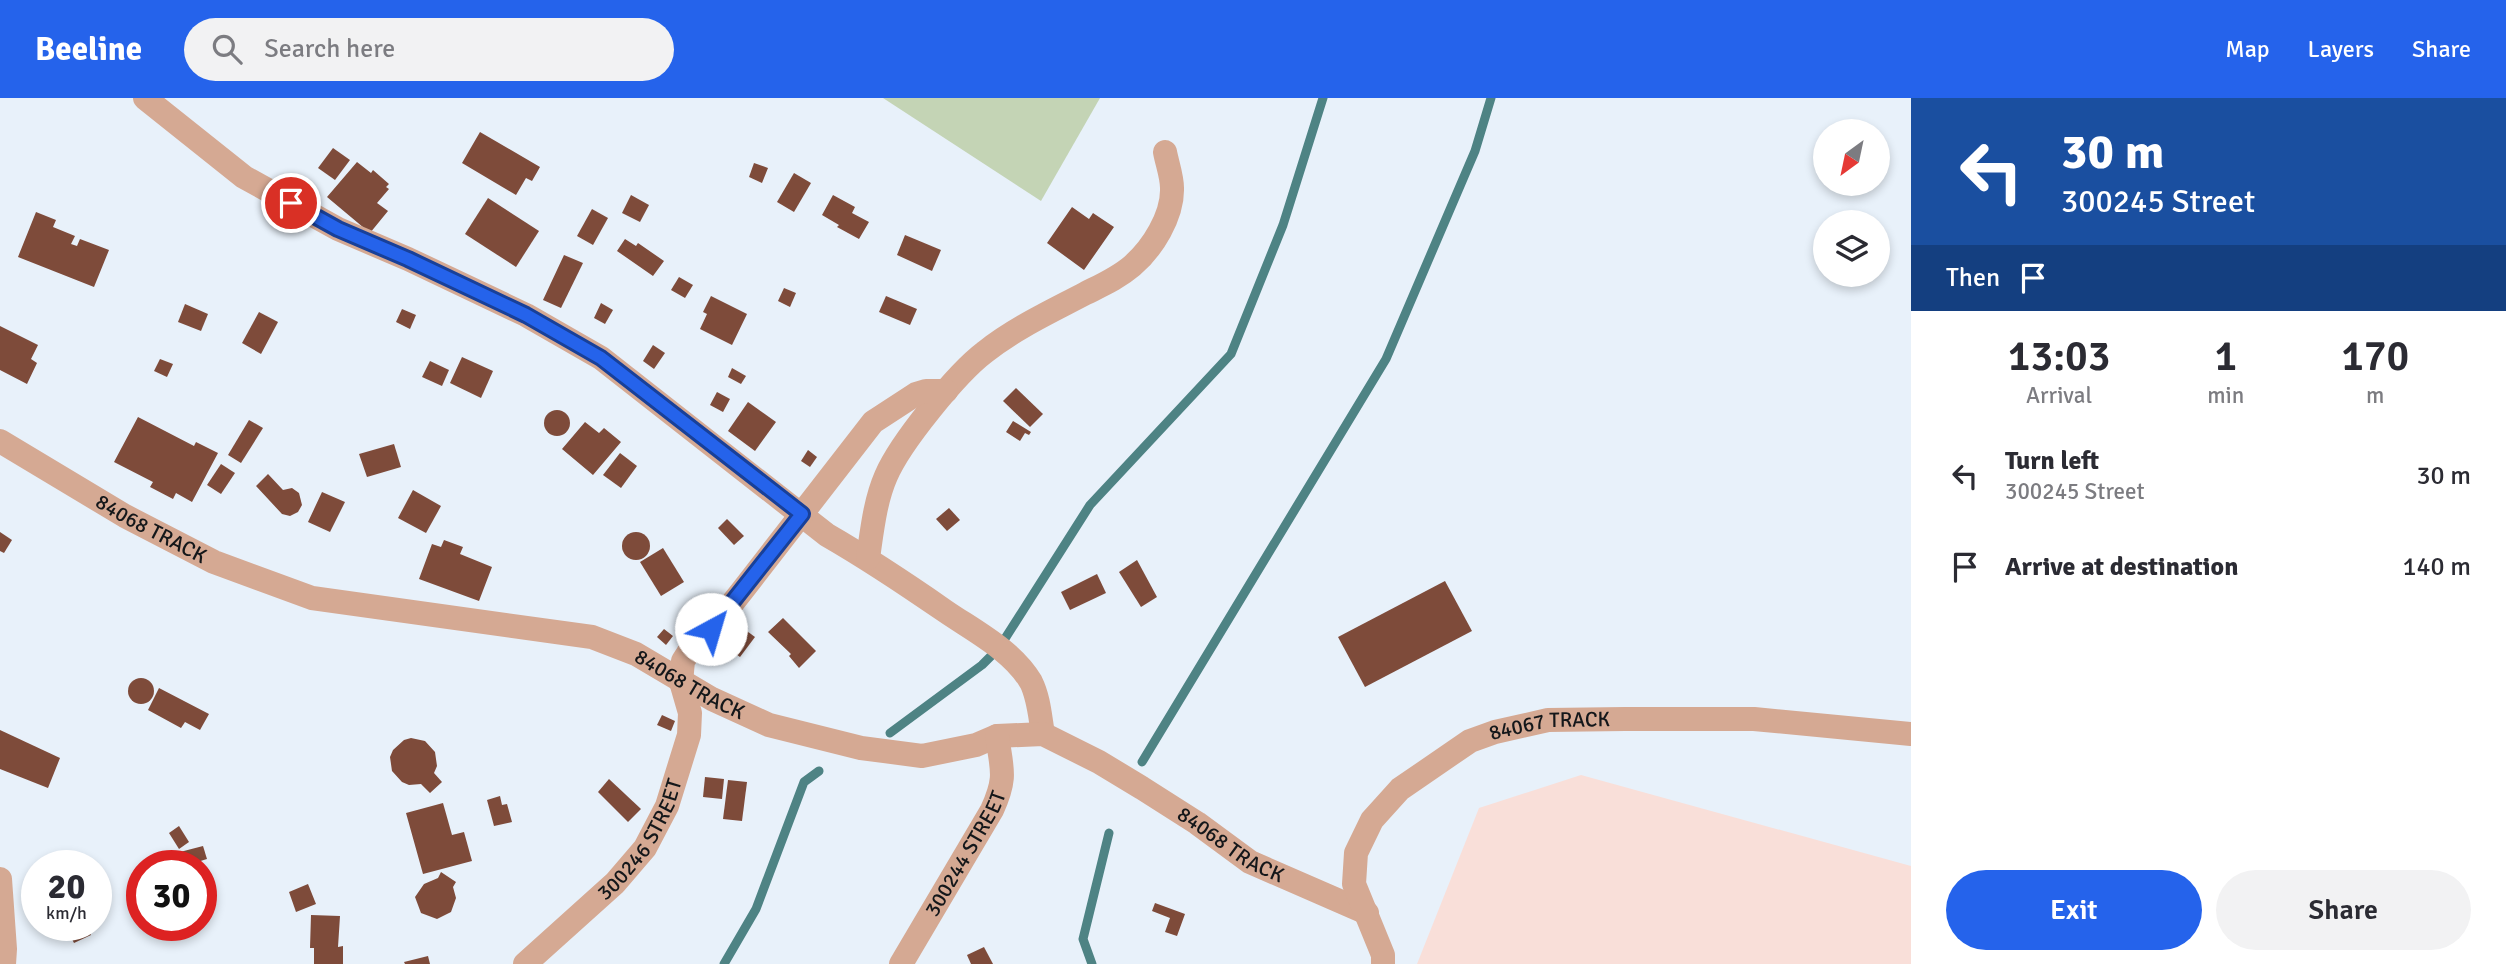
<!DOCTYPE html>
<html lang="en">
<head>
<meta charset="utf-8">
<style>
  :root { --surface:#fff; --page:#f2f2f3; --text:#2b2b33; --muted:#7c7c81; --accent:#2563eb }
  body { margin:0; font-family:Signika,sans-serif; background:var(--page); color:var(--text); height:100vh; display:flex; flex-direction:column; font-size:26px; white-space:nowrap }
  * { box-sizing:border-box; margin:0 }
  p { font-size:23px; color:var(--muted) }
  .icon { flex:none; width:38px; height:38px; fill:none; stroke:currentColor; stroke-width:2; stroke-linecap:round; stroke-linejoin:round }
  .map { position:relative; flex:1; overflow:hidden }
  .drawer { display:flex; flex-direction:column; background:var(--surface); width:595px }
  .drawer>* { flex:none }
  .banner { background:#1a4fa0; color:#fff; overflow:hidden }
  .needle { width:46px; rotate:213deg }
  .fabs { position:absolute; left:1813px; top:21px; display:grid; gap:14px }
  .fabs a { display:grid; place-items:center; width:77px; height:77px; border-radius:50%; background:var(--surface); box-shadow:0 4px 10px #0003; font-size:35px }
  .speed { position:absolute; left:21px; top:752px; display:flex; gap:14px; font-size:35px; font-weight:700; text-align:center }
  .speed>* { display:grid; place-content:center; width:91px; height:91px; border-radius:50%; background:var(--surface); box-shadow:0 4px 10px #0003; line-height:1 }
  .speed small { font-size:18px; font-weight:400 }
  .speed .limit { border:10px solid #d22; background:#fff; color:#111 }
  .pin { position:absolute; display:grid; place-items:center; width:60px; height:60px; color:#fff; margin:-30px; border:4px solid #fff; border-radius:50%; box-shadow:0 2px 7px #0007 }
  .me { position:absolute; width:77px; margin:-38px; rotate:39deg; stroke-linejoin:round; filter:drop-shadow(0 0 5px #0008) }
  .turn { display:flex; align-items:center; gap:24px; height:147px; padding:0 35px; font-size:32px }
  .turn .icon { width:91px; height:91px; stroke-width:2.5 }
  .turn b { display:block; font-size:49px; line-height:60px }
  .then { display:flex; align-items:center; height:66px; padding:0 35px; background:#0003; gap:14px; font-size:26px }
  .eta { display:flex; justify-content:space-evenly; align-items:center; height:119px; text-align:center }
  .eta b { font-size:42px; font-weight:600; line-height:49px }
  .cta { display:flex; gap:14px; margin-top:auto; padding:14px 35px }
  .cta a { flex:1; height:80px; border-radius:42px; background:var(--accent); color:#fff; font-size:28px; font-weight:600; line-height:80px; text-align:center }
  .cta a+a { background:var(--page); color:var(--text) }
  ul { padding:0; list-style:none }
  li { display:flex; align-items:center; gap:21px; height:91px; padding:0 35px }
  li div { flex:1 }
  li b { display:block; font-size:26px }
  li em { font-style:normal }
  header { display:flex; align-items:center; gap:42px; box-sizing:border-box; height:98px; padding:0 35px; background:var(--accent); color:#fff }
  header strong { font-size:33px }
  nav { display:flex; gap:38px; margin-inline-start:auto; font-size:24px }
  .search { width:490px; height:63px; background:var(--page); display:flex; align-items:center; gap:18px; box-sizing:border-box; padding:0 24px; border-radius:38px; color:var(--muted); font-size:26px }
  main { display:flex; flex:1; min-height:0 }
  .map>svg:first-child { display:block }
</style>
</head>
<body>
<header>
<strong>Beeline</strong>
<div class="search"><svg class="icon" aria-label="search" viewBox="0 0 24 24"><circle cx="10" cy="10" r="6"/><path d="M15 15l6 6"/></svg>Search here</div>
<nav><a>Map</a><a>Layers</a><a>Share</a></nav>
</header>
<main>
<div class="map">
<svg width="1911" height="866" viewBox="0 0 1911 866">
  <rect width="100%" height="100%" fill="#e8f1fa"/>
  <!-- industrial -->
  <polygon fill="#f9dfd9" points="1581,677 1911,768 1911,866 1417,866 1479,710"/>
  <!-- green -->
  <polygon fill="#c4d4b5" points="883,0 1100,0 1041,103"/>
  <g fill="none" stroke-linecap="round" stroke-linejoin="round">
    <!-- stream -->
    <g stroke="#4e8384" stroke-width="9">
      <polyline points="890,635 982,567 999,550 1090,407 1231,256 1283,127 1323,0"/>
      <polyline points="1142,664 1386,261 1475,53 1491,0"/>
      <polyline points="724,866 756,811 804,684 819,673"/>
      <polyline points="1092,866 1083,841 1109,735"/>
    </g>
  </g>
  <!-- building -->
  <g fill="#7e4b3a">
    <polygon points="480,34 540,69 532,83 526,80 516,97 462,65"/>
    <polygon points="333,50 350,62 335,82 318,70"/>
    <polygon points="357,64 371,75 373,72 389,86 386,89 389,91 377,105 388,113 370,135 327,99"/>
    <polygon points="754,65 768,70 762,85 749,79"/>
    <polygon points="794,75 811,85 794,114 777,104"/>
    <polygon points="631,97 649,107 640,124 622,115"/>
    <polygon points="833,97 855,109 852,115 869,124 859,141 837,129 839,127 822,117"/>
    <polygon points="488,100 539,133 516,169 465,136"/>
    <polygon points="1072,109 1089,121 1093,115 1114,129 1084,172 1047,145"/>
    <polygon points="592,111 608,120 593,147 577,138"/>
    <polygon points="36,114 56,122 53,129 75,138 71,146 77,148 80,141 109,152 94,189 18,159"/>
    <polygon points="905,137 941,152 932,173 897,157"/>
    <polygon points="625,141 636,148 638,145 664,163 653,178 617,153"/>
    <polygon points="564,157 583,165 561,210 543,202"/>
    <polygon points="679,179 693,187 685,200 671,192"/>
    <polygon points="784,190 796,195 790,209 778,203"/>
    <polygon points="711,198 747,216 732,247 700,231 707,216 703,214"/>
    <polygon points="886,198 917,211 910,227 879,214"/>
    <polygon points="601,205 613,212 605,226 594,220"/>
    <polygon points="185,206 208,216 201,233 178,224"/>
    <polygon points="402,211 416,217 410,231 396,224"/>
    <polygon points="259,214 278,224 261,256 242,245"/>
    <polygon points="0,228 38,247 31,261 37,265 27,286 0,272"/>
    <polygon points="653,247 665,255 654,271 643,263"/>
    <polygon points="462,259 493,273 481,300 450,285"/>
    <polygon points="160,261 173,266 167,279 154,273"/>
    <polygon points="430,263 449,272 442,288 422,279"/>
    <polygon points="732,270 746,278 741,286 728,279"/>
    <polygon points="1016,290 1043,316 1030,329 1003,303"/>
    <polygon points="717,294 730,301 723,314 710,307"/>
    <polygon points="748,304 776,324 755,353 728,333"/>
    <circle cx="557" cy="325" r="13"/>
    <polygon points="138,319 194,348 196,344 218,355 192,404 176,395 173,401 150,389 153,384 114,364"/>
    <polygon points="249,322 263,330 241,365 228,357"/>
    <polygon points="1013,323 1031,334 1029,337 1025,335 1020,343 1006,334"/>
    <polygon points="585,324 599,335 604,330 621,344 593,377 562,351"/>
    <polygon points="394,346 401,369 367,379 359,356"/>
    <polygon points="808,352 817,359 810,369 801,363"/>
    <polygon points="620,355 637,368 621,390 603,377"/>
    <polygon points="221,366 235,375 221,396 207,387"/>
    <polygon points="268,376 283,392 292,390 299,395 302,407 298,414 290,418 282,416 256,388"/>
    <polygon points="413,392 441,408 426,435 398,420"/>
    <polygon points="322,394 345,404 330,434 308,424"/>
    <polygon points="949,410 960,422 947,433 936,421"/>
    <polygon points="727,421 744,438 734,447 718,430"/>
    <polygon points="0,434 12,442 4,455 0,453"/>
    <circle cx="636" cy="448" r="14"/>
    <polygon points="444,442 463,449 460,456 492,469 479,503 419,481 432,446 441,449"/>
    <polygon points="663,450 684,484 661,498 640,464"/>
    <polygon points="1137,462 1157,499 1141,509 1119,474"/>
    <polygon points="1097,476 1106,495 1070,512 1061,494"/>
    <polygon points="1445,483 1472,533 1365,589 1338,539"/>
    <polygon points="783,520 816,553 799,570 789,558 791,556 768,534"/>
    <polygon points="740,528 755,539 740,559 725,548"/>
    <polygon points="664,531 673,538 666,547 657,539"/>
    <circle cx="141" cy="593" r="13"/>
    <polygon points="159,590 209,616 200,632 185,624 181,630 148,612"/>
    <polygon points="662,617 675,623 671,633 657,627"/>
    <polygon points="0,632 60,660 48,690 0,671"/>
    <polygon points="411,640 425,643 435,654 437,668 434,675 442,684 430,695 421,686 409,687 402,684 392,673 390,659 393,652 404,642"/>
    <polygon points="705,679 724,681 722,701 703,699"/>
    <polygon points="609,681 641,711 628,724 598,694"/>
    <polygon points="728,682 747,684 742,723 723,721"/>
    <polygon points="500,698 502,707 507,706 512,724 494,728 487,702"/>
    <polygon points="443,705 452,737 464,734 472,763 423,776 406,715"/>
    <polygon points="179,728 189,744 179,751 169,735"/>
    <polygon points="203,748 207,761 184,768 180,754"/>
    <polygon points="441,774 456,784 453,789 456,800 451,814 437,821 421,815 415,799 424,786 438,780"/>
    <polygon points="308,786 316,806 296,814 289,794"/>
    <polygon points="1155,805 1185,816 1177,838 1165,834 1170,820 1152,813"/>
    <polygon points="311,817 340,818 338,849 343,848 343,866 314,866 314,850 310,850"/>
    <polygon points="56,828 92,828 88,830 91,837 74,845 71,839 64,842"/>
    <polygon points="984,849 993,866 971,866 967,857"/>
    <polygon points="428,858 430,866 405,866 404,864"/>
  </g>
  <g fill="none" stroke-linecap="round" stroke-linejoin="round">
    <!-- street -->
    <g stroke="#d5a993" stroke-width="24">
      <path d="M145,0L244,79L338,131L408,161L526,217L601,260L827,437C867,460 906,486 945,513C974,533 1012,552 1031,584C1039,600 1040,619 1043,636"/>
      <path id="s1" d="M0,343L125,418L214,464L312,500L592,539L636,556L712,601L769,627L861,650L922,658L976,647L997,638L1043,636L1099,664L1142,690L1197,725L1250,764L1367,815"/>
      <path d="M868,460C872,433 875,403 886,378C900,345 957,275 985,254C1015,230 1052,213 1086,195C1102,187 1118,180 1132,168C1152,151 1173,118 1172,90C1172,78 1167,65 1165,54"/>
      <polyline points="0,781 5,851 4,866"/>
      <path id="s2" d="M525,866L615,785L645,750L667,708L689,637L690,615L681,584L683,563L692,549L711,532L742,493L873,324L916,296L926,293H946"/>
      <path id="s3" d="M901,866L992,712C1007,679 1002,672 997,638"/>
      <path id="s4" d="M1383,866V857L1354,786L1356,755L1372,722L1400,691L1470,643L1495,634L1548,622L1625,621H1754L1911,636"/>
    </g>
  </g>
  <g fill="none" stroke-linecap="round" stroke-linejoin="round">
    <defs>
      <polyline id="route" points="291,105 338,131 408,161 526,217 601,260 802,416 711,531"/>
    </defs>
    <!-- route casing -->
    <use href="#route" stroke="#184099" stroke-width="18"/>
    <!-- route -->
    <use href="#route" stroke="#2563eb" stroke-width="12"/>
  </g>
  <g text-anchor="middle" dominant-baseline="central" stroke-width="7" stroke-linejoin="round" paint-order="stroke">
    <!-- street labels -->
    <g font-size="21" fill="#14171a" stroke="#e8f1fa">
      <text stroke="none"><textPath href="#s1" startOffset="175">84068 TRACK</textPath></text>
      <text stroke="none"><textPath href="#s1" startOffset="742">84068 TRACK</textPath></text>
      <text stroke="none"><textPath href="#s4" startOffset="362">84067 TRACK</textPath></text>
      <text stroke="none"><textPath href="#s2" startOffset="172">300246 STREET</textPath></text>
      <text stroke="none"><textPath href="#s1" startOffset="1330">84068 TRACK</textPath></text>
      <text stroke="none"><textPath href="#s3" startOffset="128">300244 STREET</textPath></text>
    </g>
  </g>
</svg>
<div class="fabs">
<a><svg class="needle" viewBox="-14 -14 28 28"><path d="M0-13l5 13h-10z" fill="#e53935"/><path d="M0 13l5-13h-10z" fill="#7c7c81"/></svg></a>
<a><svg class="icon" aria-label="layers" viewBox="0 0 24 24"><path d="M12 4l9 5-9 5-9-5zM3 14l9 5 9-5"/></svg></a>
</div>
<div class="speed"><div>20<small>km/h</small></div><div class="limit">30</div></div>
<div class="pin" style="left:291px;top:105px;background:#d93025"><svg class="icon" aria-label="arrive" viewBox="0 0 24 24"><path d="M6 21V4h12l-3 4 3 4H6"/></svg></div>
<svg class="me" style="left:711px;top:531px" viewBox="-20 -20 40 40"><circle r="19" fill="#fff"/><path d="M0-13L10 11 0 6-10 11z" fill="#2563eb"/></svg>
</div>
<section class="drawer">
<div class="banner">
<div class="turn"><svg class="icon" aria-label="left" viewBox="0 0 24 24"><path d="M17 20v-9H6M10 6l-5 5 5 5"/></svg><div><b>30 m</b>300245 Street</div></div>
<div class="then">Then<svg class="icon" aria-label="arrive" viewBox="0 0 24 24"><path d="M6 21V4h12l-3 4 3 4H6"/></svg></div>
</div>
<div class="eta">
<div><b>13:03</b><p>Arrival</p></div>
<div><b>1</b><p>min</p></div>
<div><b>170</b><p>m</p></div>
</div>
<ul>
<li><svg class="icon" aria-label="left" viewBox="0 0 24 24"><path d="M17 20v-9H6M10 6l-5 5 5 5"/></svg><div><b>Turn left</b><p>300245 Street</p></div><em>30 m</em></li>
<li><svg class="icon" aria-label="arrive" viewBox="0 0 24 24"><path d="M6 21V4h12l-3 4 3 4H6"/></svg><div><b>Arrive at destination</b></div><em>140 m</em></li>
</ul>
<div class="cta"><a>Exit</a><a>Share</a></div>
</section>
</main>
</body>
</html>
